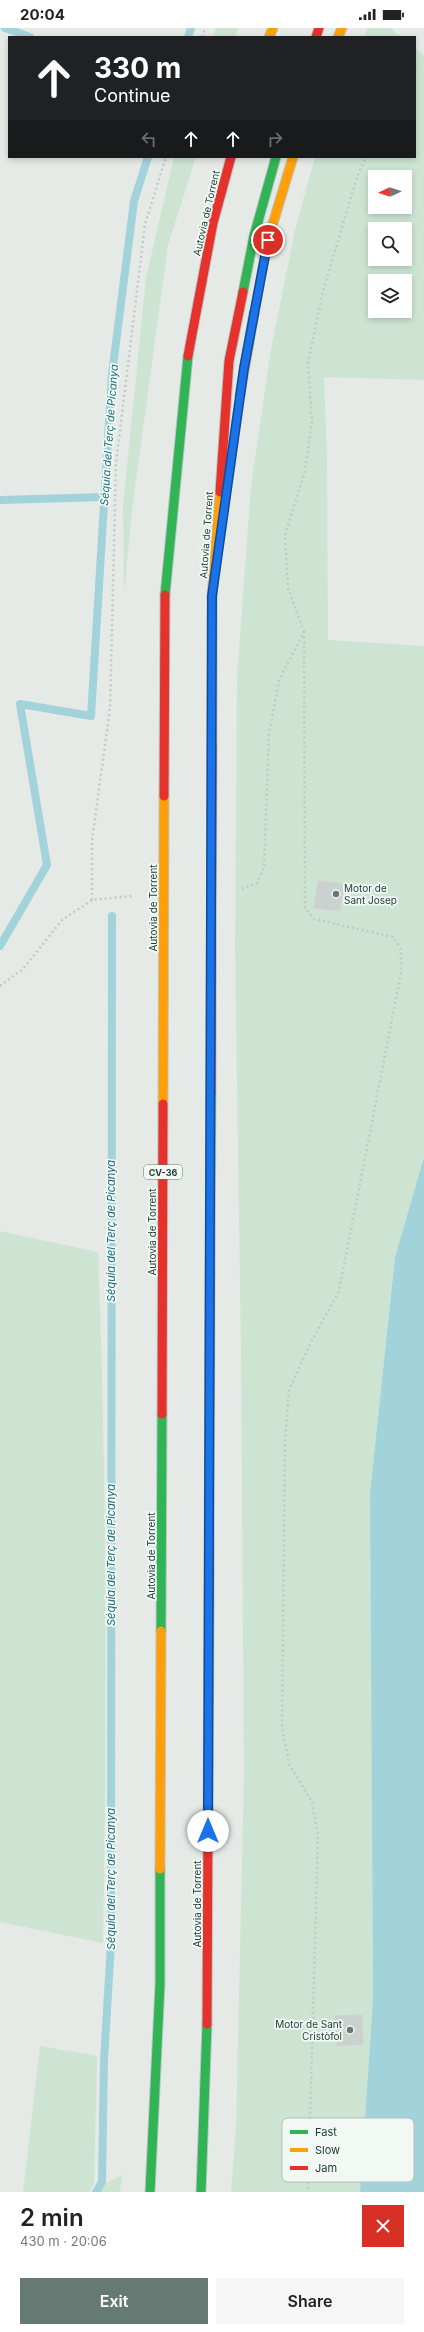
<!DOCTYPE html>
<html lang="en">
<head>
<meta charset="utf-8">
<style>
  :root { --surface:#fff; --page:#f6f6f6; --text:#222; --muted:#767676; --accent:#667a74 }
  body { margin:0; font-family:Inter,sans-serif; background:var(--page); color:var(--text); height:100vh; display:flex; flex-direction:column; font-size:15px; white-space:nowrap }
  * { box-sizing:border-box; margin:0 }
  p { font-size:13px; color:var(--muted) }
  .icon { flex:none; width:22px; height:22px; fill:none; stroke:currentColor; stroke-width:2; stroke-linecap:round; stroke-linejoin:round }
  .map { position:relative; height:2164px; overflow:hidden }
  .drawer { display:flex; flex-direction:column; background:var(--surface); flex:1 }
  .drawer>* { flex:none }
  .banner { position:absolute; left:8px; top:8px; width:408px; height:122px; border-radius:0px; box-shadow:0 2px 6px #0003; background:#202124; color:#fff; overflow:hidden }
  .needle { width:26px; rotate:266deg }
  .controls { position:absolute; left:368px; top:142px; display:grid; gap:8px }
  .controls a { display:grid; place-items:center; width:44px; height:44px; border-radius:0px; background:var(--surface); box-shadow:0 2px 6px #0003; font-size:20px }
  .pin { position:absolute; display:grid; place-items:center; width:34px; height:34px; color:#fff; margin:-17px; border:2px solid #fff; border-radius:50%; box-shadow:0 1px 4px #0007 }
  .me { position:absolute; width:44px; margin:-22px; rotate:0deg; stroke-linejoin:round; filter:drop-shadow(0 0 3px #0008) }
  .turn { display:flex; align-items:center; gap:14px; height:84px; padding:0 20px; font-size:18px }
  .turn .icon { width:52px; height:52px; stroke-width:2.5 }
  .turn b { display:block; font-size:28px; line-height:34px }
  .lanes { display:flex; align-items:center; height:38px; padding:0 20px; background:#0003; justify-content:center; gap:20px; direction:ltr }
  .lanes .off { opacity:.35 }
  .round { display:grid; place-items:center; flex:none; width:42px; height:42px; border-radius:0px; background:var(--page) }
  .headline { display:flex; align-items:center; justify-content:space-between; height:68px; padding:0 20px }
  h1 { font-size:24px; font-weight:600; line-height:30px }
  .cta { display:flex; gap:8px; margin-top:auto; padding:8px 20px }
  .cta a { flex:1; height:46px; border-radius:0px; background:var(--accent); color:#fff; font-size:16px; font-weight:600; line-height:46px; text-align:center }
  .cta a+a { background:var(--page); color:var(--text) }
  .status { display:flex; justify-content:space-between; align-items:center; height:28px; padding:0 20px; background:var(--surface); direction:ltr }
  .status svg { height:11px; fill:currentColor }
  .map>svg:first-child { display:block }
</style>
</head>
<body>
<div class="status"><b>20:04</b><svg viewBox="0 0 49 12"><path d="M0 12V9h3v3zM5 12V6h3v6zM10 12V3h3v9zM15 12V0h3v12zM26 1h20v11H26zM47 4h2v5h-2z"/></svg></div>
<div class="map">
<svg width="424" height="2164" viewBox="0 0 424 2164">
  <rect width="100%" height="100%" fill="#e5eae7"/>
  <!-- green -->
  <g fill="#cde4d3" fill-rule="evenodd">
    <polygon points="216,0 238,0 235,9 213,9"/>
    <polygon points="368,0 390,0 401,9 363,9"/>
    <path d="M415,20L424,27V352L324,349L327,429L328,612L424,618V1129L395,1229L370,1465L373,1971L360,2164H231L236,2100L244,1748L241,1323L235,920L237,650L251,458L271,321L295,202L315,129H415ZM375,149H405V179H375ZM375,201H405V231H375ZM375,253H405V283H375Z"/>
    <polygon points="174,129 196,129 168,217 132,482 124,567 123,478 146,250"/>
    <path d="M0,1203L98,1224C107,1454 107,1685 103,1915L0,1894Z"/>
    <polygon points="40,2018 97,2028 94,2156 89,2164 23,2164"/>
    <polygon points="122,2147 120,2164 100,2164 106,2155"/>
  </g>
  <!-- water -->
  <polygon fill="#a3d3da" points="424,1129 424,2164 360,2164 373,1971 370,1465 395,1229"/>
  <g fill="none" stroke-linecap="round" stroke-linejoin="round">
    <!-- stream -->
    <g stroke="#a3d3da" stroke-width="8">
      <polyline points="5,0 30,9"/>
      <polyline points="188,9 191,0"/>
      <polyline points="0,472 104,469"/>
      <polyline points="0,918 47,837 20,676 91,688 112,346 134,173 148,129"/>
      <polyline points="96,2164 102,2154 104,2032 111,1915 112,888"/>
    </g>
  </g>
  <!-- building -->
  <g fill="#cbd1ce" stroke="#cdd3d0">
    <polygon points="318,853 343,856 340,883 314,880"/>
    <polygon points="362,1987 363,2016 337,2018 335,1988"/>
  </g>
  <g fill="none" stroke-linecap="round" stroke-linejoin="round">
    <defs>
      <g id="fast">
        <polyline points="243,264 254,208 276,129"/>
        <polyline points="165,567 188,328"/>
        <polyline points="210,1245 211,1064"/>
        <polyline points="161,1603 162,1386"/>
        <polyline points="208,1790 209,1577"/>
        <polyline points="150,2164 160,1956 160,1841"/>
        <polyline points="201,2164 207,1996"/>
      </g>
      <g id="slow">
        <polyline points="269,9 273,0"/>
        <polyline points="338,9 342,0"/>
        <polyline points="271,202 293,129"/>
        <polyline points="240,367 254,285"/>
        <polyline points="212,717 212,568 220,464"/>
        <polyline points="163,1076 164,768"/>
        <polyline points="160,1841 161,1603"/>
      </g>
      <g id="jam">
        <polyline points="316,9 319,0"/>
        <polyline points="188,328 213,195 231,129"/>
        <polyline points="220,464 229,333 243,264"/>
        <polyline points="164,768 165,567"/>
        <polyline points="211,1064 212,717"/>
        <polyline points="162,1386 163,1076"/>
        <polyline points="209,1577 210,1245"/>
        <polyline points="207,1996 208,1790"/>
      </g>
    </defs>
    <!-- fast casing -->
    <use href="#fast" stroke="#bcc6c3" stroke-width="11"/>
    <!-- slow casing -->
    <use href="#slow" stroke="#bcc6c3" stroke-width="11"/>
    <!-- jam casing -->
    <use href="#jam" stroke="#bcc6c3" stroke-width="11"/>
    <!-- path -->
    <g stroke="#c1cac6" stroke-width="2.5" stroke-dasharray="2 3" stroke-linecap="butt">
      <polyline points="202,9 205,0"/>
      <polyline points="415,37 416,36"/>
      <polyline points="304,604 288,560 285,507 305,443 312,393 308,336 311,321 323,263 357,149 366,129"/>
      <polyline points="242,861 257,855 264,839 269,706 279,652 304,604 305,880 314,891 393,909 401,921 401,945 339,1263 311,1314 289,1362 285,1413 282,1698 289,1736 312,1774 318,1807 308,2164"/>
      <polyline points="92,872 92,813 110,680 116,436 145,196 166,129"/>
      <polyline points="0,958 23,941 62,892 92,872 133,868"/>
    </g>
    <!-- fast -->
    <use href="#fast" stroke="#30b455" stroke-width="9"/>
    <!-- slow -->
    <use href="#slow" stroke="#ff9f0a" stroke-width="9"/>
    <!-- jam -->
    <use href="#jam" stroke="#e5322d" stroke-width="9"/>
  </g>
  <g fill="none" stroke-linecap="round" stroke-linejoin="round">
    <defs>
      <polyline id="route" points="208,1803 212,568 244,340 268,212"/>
    </defs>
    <!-- route casing -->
    <use href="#route" stroke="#114b97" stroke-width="10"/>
    <!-- route -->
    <use href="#route" stroke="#1a73e8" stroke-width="7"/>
  </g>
  <!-- markers -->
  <g fill="#667a74" stroke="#f2f9f5" stroke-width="1.5">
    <circle cx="336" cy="866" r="4"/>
    <circle cx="350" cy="2002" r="4"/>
  </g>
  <g text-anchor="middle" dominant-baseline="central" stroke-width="3.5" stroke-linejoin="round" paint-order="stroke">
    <!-- shield labels -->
    <rect fill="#f2f9f5" stroke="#60766f" stroke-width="1" x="144" y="1137" width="38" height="14" rx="3"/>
    <g font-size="9" font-weight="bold" fill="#213e36">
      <text x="163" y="1144">CV-36</text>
    </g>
    <!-- street labels -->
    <g font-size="10" fill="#213e36" stroke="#f2f9f5">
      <text transform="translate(206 185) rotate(-77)">Autovia de Torrent</text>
      <text transform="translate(206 507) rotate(-86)">Autovia de Torrent</text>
      <text transform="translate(153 880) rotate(-90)">Autovia de Torrent</text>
      <text transform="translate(152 1204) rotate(-90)">Autovia de Torrent</text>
      <text transform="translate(151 1528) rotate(-90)">Autovia de Torrent</text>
      <text transform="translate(197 1876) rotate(-90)">Autovia de Torrent</text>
    </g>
    <!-- poi labels -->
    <g font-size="10" fill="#213e36" stroke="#f2f9f5" text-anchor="start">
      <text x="344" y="860">Motor de<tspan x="344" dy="12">Sant Josep</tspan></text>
      <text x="342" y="1996" text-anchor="end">Motor de Sant<tspan x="342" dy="12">Cristòfol</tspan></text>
    </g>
    <!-- water labels -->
    <g font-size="11" font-style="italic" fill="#196d7d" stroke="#f2f9f5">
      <text transform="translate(109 407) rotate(-86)">Séquia del Terç de Picanya</text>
      <text transform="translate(111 1203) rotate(-90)">Séquia del Terç de Picanya</text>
      <text transform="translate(111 1527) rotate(-90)">Séquia del Terç de Picanya</text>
      <text transform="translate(111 1851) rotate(-90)">Séquia del Terç de Picanya</text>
    </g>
  </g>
  <!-- legend -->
  <rect x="282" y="2090" width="132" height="64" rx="6" fill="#f2f9f5" stroke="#b3c1bc" stroke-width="1"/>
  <rect x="290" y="2102" width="18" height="4" fill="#30b455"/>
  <rect x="290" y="2120" width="18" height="4" fill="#ff9f0a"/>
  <rect x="290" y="2138" width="18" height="4" fill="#e5322d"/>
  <g font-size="11" fill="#213e36">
    <text x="315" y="2108">Fast</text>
    <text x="315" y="2126">Slow</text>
    <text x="315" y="2144">Jam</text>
  </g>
</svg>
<div class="controls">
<a><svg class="needle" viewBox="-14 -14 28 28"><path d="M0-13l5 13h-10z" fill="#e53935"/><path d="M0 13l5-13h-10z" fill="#767676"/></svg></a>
<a><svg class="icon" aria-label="search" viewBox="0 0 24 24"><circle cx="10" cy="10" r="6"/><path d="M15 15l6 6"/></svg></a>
<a><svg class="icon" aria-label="layers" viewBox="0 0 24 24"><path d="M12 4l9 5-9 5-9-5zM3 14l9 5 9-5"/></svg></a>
</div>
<div class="pin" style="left:268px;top:212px;background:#d93025"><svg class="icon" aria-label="arrive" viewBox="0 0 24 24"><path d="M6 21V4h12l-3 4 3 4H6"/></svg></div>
<svg class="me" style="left:208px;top:1803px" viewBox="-20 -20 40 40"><circle r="19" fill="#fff"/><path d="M0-13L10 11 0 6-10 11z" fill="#1a73e8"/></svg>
<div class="banner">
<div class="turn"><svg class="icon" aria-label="ahead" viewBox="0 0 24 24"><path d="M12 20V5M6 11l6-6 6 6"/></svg><div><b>330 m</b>Continue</div></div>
<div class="lanes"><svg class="icon off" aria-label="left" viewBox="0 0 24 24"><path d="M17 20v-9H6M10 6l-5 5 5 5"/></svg><svg class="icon" aria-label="ahead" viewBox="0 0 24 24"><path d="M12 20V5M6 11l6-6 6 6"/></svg><svg class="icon" aria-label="ahead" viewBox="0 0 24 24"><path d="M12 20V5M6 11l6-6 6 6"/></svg><svg class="icon off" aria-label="right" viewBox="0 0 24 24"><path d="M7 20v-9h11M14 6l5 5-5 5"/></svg></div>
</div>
</div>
<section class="drawer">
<div class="headline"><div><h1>2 min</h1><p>430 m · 20:06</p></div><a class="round" style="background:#d93025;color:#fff"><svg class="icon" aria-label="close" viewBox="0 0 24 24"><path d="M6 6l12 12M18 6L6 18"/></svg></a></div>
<div class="cta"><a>Exit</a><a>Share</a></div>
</section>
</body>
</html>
